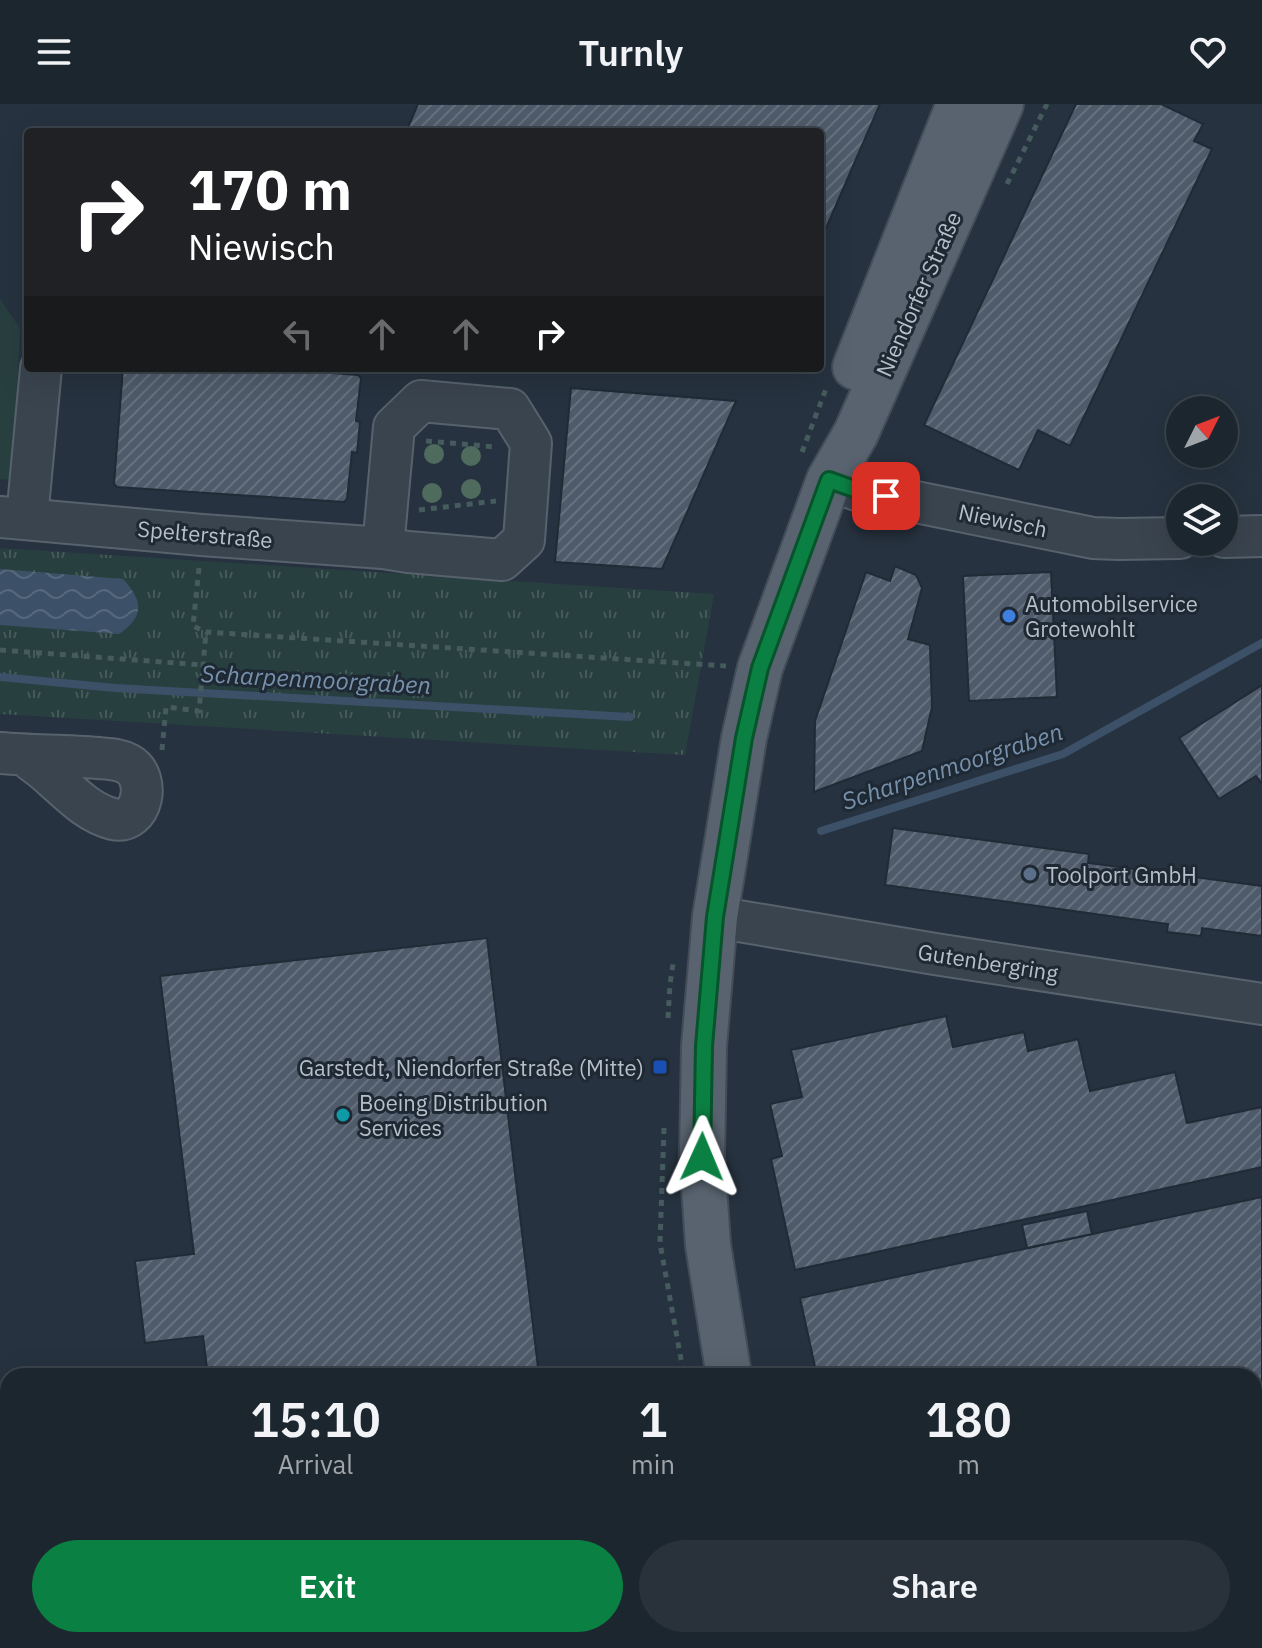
<!DOCTYPE html>
<html lang="en">
<head>
<meta charset="utf-8">
<style>
  :root { --surface:#1c262f; --page:#29323b; --text:#f1f3f6; --muted:#a0a5aa; --line:#3a434b; --accent:#0b8043 }
  body { margin:0; font-family:"IBM Plex Sans",sans-serif; background:var(--page); color:var(--text); height:100vh; display:flex; flex-direction:column; font-size:30px; white-space:nowrap }
  * { box-sizing:border-box; margin:0 }
  p { font-size:26px; color:var(--muted) }
  .icon { flex:none; width:44px; height:44px; fill:none; stroke:currentColor; stroke-width:2; stroke-linecap:round; stroke-linejoin:round }
  .map { position:relative; flex:1; overflow:hidden }
  .drawer { position:absolute; left:0px; top:1264px; width:1262px; height:280px; display:flex; flex-direction:column; background:var(--surface); border-radius:24px 24px 0 0; box-shadow:0 8px 32px #0002,0 0 0 2px var(--line) }
  .drawer>* { flex:none }
  .top-card { position:absolute; left:24px; top:24px; width:800px; height:244px; border-radius:8px; box-shadow:0 8px 32px #0002,0 0 0 2px var(--line); background:#202124; color:#fff; overflow:hidden }
  .needle { width:52px; rotate:48deg }
  .controls { position:absolute; left:1166px; top:292px; display:grid; gap:16px }
  .controls a { display:grid; place-items:center; width:72px; height:72px; border-radius:50%; background:var(--surface); box-shadow:0 8px 32px #0002,0 0 0 2px var(--line); font-size:40px }
  .pin { position:absolute; display:grid; place-items:center; width:68px; height:68px; color:#fff; margin:-34px; border-radius:16px; box-shadow:0 4px 12px #0006 }
  .me { position:absolute; width:88px; margin:-44px; rotate:1deg; stroke-linejoin:round; filter:drop-shadow(0 0 6px #0008) }
  .turn { display:flex; align-items:center; gap:28px; height:168px; padding:0 32px; font-size:36px }
  .turn .icon { width:104px; height:104px; stroke-width:2.5 }
  .turn b { display:block; font-size:56px; line-height:68px }
  .lanes { display:flex; align-items:center; height:76px; padding:0 32px; background:#0003; justify-content:center; gap:40px; direction:ltr }
  .lanes .off { opacity:.35 }
  .eta { display:flex; justify-content:space-evenly; align-items:center; height:136px; text-align:center }
  .eta b { font-size:48px; font-weight:600; line-height:56px }
  .action { display:flex; gap:16px; margin-top:auto; padding:16px 32px }
  .action a { flex:1; height:92px; border-radius:48px; background:var(--accent); color:#fff; font-size:32px; font-weight:600; line-height:92px; text-align:center }
  .action a+a { background:var(--page); color:var(--text) }
  header { display:flex; justify-content:space-between; align-items:center; height:104px; padding:0 32px; background:var(--surface); font-size:36px; font-weight:600 }
  .map>svg:first-child { display:block }
</style>
</head>
<body>
<header><svg class="icon" aria-label="menu" viewBox="0 0 24 24"><path d="M4 6h16M4 12h16M4 18h16"/></svg>Turnly<svg class="icon" aria-label="heart" viewBox="0 0 24 24"><path d="M12 20l-8-8c-3-5 5-10 8-4 3-6 11-1 8 4z"/></svg></header>
<div class="map">
<svg width="1262" height="1544" viewBox="0 0 1262 1544">
  <defs>
    <pattern id="park-tufts" width="24" height="20" patternUnits="userSpaceOnUse" patternTransform="scale(2)"><rect width="24" height="20" fill="#283f40"/><path d="M3 7l-1-3M5 7V3M7 7l1-3M15 17l-1-3M17 17v-4M19 17l1-3" fill="none" stroke="#45595a"/></pattern>
    <pattern id="water-waves" width="16" height="10" patternUnits="userSpaceOnUse" patternTransform="scale(2)"><rect width="16" height="10" fill="#3c5168"/><path d="M0 5q4-4 8 0t8 0" fill="none" stroke="#56687c"/></pattern>
    <pattern id="building-hatch" width="6" height="6" patternUnits="userSpaceOnUse" patternTransform="scale(2)"><rect width="6" height="6" fill="#4f5b6a"/><path d="M-1 1l2-2M0 6l6-6M5 7l2-2" fill="none" stroke="#66717e"/></pattern>
  </defs>
  <rect width="100%" height="100%" fill="#26323f"/>
  <!-- grass -->
  <polygon fill="#283f40" points="0,195 20,224 13,376 0,375"/>
  <!-- park -->
  <polygon fill="url(#park-tufts)" points="0,444 714,490 685,651 0,610"/>
  <!-- water -->
  <path fill="url(#water-waves)" d="M0,465L123,475C143,497 145,512 119,530L0,521Z"/>
  <g fill="none" stroke-linecap="round" stroke-linejoin="round">
    <!-- stream -->
    <g stroke="#3c5168" stroke-width="8">
      <polyline points="0,573 115,584 630,613"/>
      <polyline points="821,727 1063,650 1262,539"/>
    </g>
  </g>
  <!-- building -->
  <g fill="url(#building-hatch)" stroke="#202b36" stroke-width="2">
    <polygon points="418,0 880,0 820,138 820,28 406,28"/>
    <polygon points="1076,0 1161,0 1203,20 1194,37 1212,45 1070,342 1038,326 1019,366 924,321"/>
    <polygon points="123,264 266,264 358,271 361,274 356,317 360,318 357,349 352,348 347,395 344,398 117,383 114,380"/>
    <polygon points="571,284 736,297 662,465 555,458"/>
    <polygon points="895,462 916,471 922,484 908,535 930,541 932,603 922,647 814,688 815,617 866,468 890,477"/>
    <polygon points="1051,468 1057,593 969,597 963,472"/>
    <polygon points="1262,581 1262,680 1256,672 1219,695 1179,634"/>
    <polygon points="893,724 1089,750 1088,759 1262,782 1262,832 1202,824 1201,832 1167,828 1168,820 885,781"/>
    <polygon points="487,834 539,1272 208,1272 203,1232 145,1239 135,1157 194,1150 160,872"/>
    <polygon points="946,912 953,943 1024,928 1028,947 1078,935 1090,987 1175,968 1187,1019 1262,1003 1262,1063 795,1166 771,1055 782,1052 770,1000 802,993 791,946"/>
    <polygon points="1262,1093 1262,1536 1227,1544 877,1544 875,1536 1254,1536 1254,1272 817,1272 800,1194"/>
    <polygon points="1087,1107 1092,1130 1027,1144 1022,1121"/>
    <polygon points="0,1328 8,1340 8,1395 0,1400"/>
    <polygon points="45,1536 187,1536 190,1544 48,1544"/>
    <polygon points="336,1536 521,1536 524,1544 315,1544"/>
  </g>
  <g fill="none" stroke-linecap="round" stroke-linejoin="round">
    <defs>
      <g id="minor">
        <polygon points="421,297 510,305 531,339 524,436 502,456 408,448 383,444 394,323"/>
        <polyline points="829,376 857,386 1093,434 1119,435 1180,434"/>
        <polyline points="0,413 202,431 383,444"/>
        <polyline points="27,414 41,264"/>
        <polyline points="1224,433 1262,432"/>
        <path d="M0,649C33,652 65,651 98,654C109,655 119,655 128,660C152,673 143,722 113,715C89,709 71,690 53,674C44,665 33,658 24,651"/>
        <polyline points="715,813 935,850 1262,900"/>
      </g>
      <g id="major">
        <polyline points="855,263 959,0"/>
        <polyline points="729,1272 708,1141 702,1053 704,942 715,813 744,634 760,564 829,376 856,329 1001,0"/>
        <polyline points="785,1536 787,1544"/>
      </g>
    </defs>
    <!-- minor casing -->
    <use href="#minor" stroke="#57626d" stroke-width="44"/>
    <!-- major casing -->
    <use href="#major" stroke="#434d58" stroke-width="48"/>
    <!-- path -->
    <g stroke="#465b5d" stroke-width="5" stroke-dasharray="6 6" stroke-linecap="butt">
      <polyline points="1007,80 1047,0"/>
      <polyline points="426,337 496,343"/>
      <polyline points="802,348 827,282"/>
      <polyline points="419,406 496,397"/>
      <polyline points="199,464 193,522 206,528 726,562"/>
      <polyline points="0,546 203,561"/>
      <polyline points="162,646 166,603 199,607 206,528"/>
      <polyline points="668,914 670,880 673,860"/>
      <polyline points="664,1024 660,1139 684,1272"/>
      <polyline points="731,1536 733,1544"/>
    </g>
    <!-- minor -->
    <use href="#minor" stroke="#3a444f" stroke-width="40"/>
    <!-- major -->
    <use href="#major" stroke="#58636f" stroke-width="44"/>
  </g>
  <!-- trees -->
  <g fill="#4e6b5d">
    <circle cx="434" cy="350" r="10"/>
    <circle cx="471" cy="352" r="10"/>
    <circle cx="471" cy="385" r="10"/>
    <circle cx="432" cy="389" r="10"/>
  </g>
  <g fill="none" stroke-linecap="round" stroke-linejoin="round">
    <defs>
      <polyline id="route" points="702,1053 704,942 715,813 744,634 760,564 829,376 857,386 886,392"/>
    </defs>
    <!-- route casing -->
    <use href="#route" stroke="#07532c" stroke-width="20"/>
    <!-- route -->
    <use href="#route" stroke="#0b8043" stroke-width="14"/>
  </g>
  <!-- markers -->
  <circle fill="#3f7fe0" stroke="#1e2934" stroke-width="3" cx="1009" cy="512" r="8"/>
  <circle fill="#5c6f8a" stroke="#1e2934" stroke-width="3" cx="1030" cy="770" r="8"/>
  <rect fill="#1a4fb4" stroke="#1e2934" stroke-width="3" x="652" y="955" width="16" height="16" rx="4"/>
  <circle fill="#0f9aa8" stroke="#1e2934" stroke-width="3" cx="343" cy="1011" r="8"/>
  <g text-anchor="middle" dominant-baseline="central" stroke-width="6" stroke-linejoin="round" paint-order="stroke">
    <!-- street labels -->
    <g font-size="22" fill="#b6bfca" stroke="#1e2934">
      <text transform="translate(918 190) rotate(-66)">Niendorfer Straße</text>
      <text transform="translate(1003 416) rotate(12)">Niewisch</text>
      <text transform="translate(205 430) rotate(5)">Spelterstraße</text>
      <text transform="translate(988 858) rotate(9)">Gutenbergring</text>
    </g>
    <!-- poi labels -->
    <g font-size="22" fill="#b6bfca" stroke="#1e2934" text-anchor="start">
      <text x="1025" y="499">Automobilservice<tspan x="1025" dy="25">Grotewohlt</tspan></text>
      <text x="1046" y="770">Toolport GmbH</text>
      <text x="644" y="963" text-anchor="end">Garstedt, Niendorfer Straße (Mitte)</text>
      <text x="359" y="998">Boeing Distribution<tspan x="359" dy="25">Services</tspan></text>
    </g>
    <!-- water labels -->
    <g font-size="24" font-style="italic" fill="#7791ac" stroke="#1e2934">
      <text transform="translate(316 575) rotate(3)">Scharpenmoorgraben</text>
      <text transform="translate(952 662) rotate(-18)">Scharpenmoorgraben</text>
    </g>
  </g>
</svg>
<div class="controls">
<a><svg class="needle" viewBox="-14 -14 28 28"><path d="M0-13l5 13h-10z" fill="#e53935"/><path d="M0 13l5-13h-10z" fill="#a0a5aa"/></svg></a>
<a><svg class="icon" aria-label="layers" viewBox="0 0 24 24"><path d="M12 4l9 5-9 5-9-5zM3 14l9 5 9-5"/></svg></a>
</div>
<div class="pin" style="left:886px;top:392px;background:#d93025"><svg class="icon" aria-label="arrive" viewBox="0 0 24 24"><path d="M6 21V4h12l-3 4 3 4H6"/></svg></div>
<svg class="me" style="left:702px;top:1053px" viewBox="-20 -20 40 40"><path d="M0-17L14 15 0 8-14 15z" fill="#0b8043" stroke="#fff" stroke-width="4"/></svg>
<div class="top-card">
<div class="turn"><svg class="icon" aria-label="right" viewBox="0 0 24 24"><path d="M7 20v-9h11M14 6l5 5-5 5"/></svg><div><b>170 m</b>Niewisch</div></div>
<div class="lanes"><svg class="icon off" aria-label="left" viewBox="0 0 24 24"><path d="M17 20v-9H6M10 6l-5 5 5 5"/></svg><svg class="icon off" aria-label="ahead" viewBox="0 0 24 24"><path d="M12 20V5M6 11l6-6 6 6"/></svg><svg class="icon off" aria-label="ahead" viewBox="0 0 24 24"><path d="M12 20V5M6 11l6-6 6 6"/></svg><svg class="icon" aria-label="right" viewBox="0 0 24 24"><path d="M7 20v-9h11M14 6l5 5-5 5"/></svg></div>
</div>
<section class="drawer">
<div class="eta">
<div><b>15:10</b><p>Arrival</p></div>
<div><b>1</b><p>min</p></div>
<div><b>180</b><p>m</p></div>
</div>
<div class="action"><a>Exit</a><a>Share</a></div>
</section>
</div>
</body>
</html>
